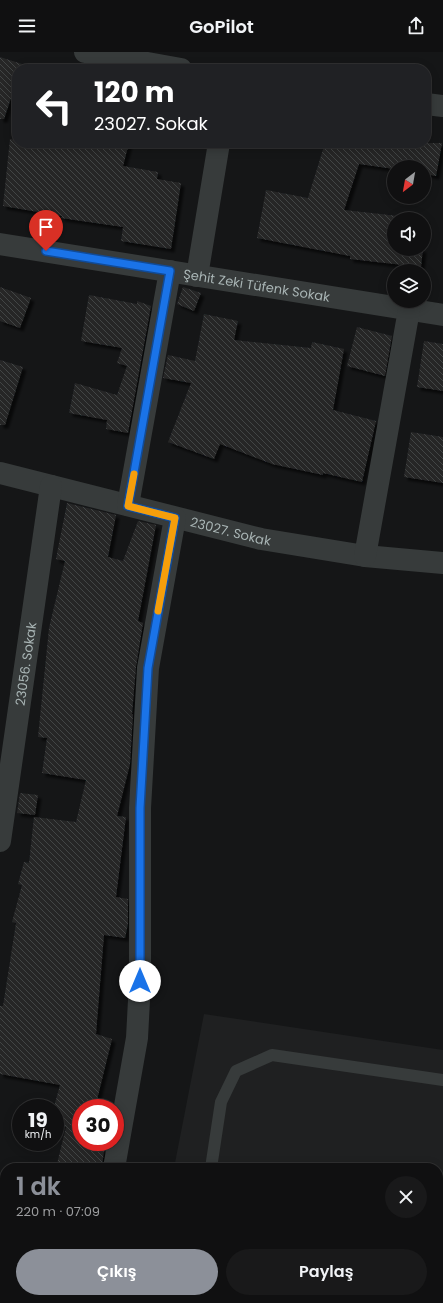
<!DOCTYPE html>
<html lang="tr">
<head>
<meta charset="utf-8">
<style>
  :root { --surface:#101011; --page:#19191a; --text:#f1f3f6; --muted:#9c9d9f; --line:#303031; --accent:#8c9099 }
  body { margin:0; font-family:Poppins,sans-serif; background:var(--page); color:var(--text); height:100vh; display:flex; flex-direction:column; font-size:15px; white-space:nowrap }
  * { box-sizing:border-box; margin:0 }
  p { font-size:13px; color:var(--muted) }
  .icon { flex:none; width:22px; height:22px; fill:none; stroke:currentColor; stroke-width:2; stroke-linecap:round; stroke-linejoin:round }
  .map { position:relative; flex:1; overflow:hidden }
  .side { position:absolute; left:0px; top:1111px; width:443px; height:140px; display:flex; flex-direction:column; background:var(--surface); border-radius:16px 16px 0 0; box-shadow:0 2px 10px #0003,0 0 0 1px var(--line) }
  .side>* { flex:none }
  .guide { position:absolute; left:12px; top:12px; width:419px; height:84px; border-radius:16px; box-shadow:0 2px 10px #0003,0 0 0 1px var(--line); background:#202124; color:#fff; overflow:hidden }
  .needle { width:26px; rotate:211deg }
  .fabs { position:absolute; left:387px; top:108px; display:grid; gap:8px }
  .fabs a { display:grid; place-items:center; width:44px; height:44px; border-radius:50%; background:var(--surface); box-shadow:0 2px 10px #0003,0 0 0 1px var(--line); font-size:20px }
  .speed { position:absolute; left:12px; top:1047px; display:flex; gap:8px; font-size:20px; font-weight:700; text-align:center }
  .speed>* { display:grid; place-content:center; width:52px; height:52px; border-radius:50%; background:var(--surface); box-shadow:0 2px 10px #0003,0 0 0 1px var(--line); line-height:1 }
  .speed small { font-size:10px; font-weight:400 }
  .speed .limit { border:6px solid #d22; background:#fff; color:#111 }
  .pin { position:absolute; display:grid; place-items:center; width:34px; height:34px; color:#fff; margin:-41px -17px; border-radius:50% 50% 50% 0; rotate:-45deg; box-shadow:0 0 4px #0007 }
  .pin .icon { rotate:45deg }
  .me { position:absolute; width:44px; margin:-22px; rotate:0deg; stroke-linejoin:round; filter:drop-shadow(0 0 3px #0008) }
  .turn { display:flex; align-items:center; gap:14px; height:84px; padding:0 16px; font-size:18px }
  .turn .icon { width:52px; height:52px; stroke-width:2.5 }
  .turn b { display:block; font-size:28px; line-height:34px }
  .round { display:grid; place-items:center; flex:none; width:42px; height:42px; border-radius:21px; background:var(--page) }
  .overview { display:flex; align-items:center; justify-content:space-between; height:68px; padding:0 16px }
  h1 { font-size:24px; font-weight:600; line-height:30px; color:var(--accent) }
  .action { display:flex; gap:8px; margin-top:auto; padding:8px 16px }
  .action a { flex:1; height:46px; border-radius:24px; background:var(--accent); color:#fff; font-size:16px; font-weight:600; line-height:46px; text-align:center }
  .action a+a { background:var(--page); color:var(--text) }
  header { display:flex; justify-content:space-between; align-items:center; height:52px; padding:0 16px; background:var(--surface); font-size:18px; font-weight:600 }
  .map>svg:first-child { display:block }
</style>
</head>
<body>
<header><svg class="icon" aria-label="menu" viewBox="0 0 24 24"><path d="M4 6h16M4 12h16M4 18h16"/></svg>GoPilot<svg class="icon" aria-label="share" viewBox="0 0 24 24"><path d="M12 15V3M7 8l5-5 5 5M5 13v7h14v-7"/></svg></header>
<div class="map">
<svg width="443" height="1251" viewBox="0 0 443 1251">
  <defs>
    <pattern id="building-back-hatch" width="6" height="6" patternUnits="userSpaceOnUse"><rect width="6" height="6" fill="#262728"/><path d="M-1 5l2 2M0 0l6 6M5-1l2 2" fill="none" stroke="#434445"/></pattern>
    <filter id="shadow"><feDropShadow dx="3.5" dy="3.5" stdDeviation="1" flood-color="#0009"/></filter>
  </defs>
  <rect width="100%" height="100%" fill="#151617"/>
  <!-- built -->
  <polygon fill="#1f2021" points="204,962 443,998 443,1251 0,1251 0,1234 5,1231 5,1246 438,1246 438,1116 174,1116"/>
  <!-- building -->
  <g fill="url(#building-back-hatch)" filter="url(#shadow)">
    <polygon points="0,5 22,12 20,17 17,17 17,28 4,67 0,67"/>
    <polygon points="10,87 17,88 17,91 42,91 95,97 96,91 129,91 123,114 158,120 157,127 181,131 171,197 121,189 123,175 61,166 62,164 3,154"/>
    <polygon points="325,91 442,91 436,124 424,122 424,115 394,115 394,117 359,112 344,158 426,167 424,188 424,167 394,167 394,197 423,197 421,215 350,207 350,204 257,186 266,138 308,146"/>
    <polygon points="0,235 31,246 20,276 0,269"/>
    <polygon points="183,235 201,241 194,259 177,252"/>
    <polygon points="89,243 137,252 137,249 151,254 128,381 106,377 107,368 69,361 75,331 117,343 127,314 117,311 122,296 81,289"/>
    <polygon points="204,262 238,269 234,288 311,296 312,290 344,297 333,358 376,369 362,430 323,421 323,423 272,412 220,392 214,407 168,390 191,331 163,326 168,303 195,309"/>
    <polygon points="357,275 392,284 385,324 347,314"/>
    <polygon points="424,289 443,292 443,339 417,335"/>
    <polygon points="0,308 23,315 5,373 0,373"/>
    <polygon points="411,380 443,385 443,431 404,425"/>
    <polygon points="67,451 116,463 108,505 123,509 138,469 156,473 138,569 143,571 136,615 132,662 133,662 130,712 117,764 126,765 116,845 128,847 128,871 125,886 104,883 96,982 112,987 95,1056 81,1056 81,1092 104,1098 102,1116 56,1116 66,1075 55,1072 55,1051 60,1033 0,1022 0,954 3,954 16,871 12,870 22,833 18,832 24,810 29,811 34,765 76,770 86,728 42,721 47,686 38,685 49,576 65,509 56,507"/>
    <polygon points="20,741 38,743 35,763 17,761"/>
  </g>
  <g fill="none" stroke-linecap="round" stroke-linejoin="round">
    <!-- service -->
    <g stroke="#373b3b" stroke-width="12">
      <polyline points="211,1116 221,1050 236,1019 272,1003 443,1028"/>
      <polyline points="20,1251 31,1246"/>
    </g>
    <!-- minor -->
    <g stroke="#373b3b" stroke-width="22">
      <polyline points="85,0 181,17"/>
      <polyline points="426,52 443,54"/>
      <path id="s1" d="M0,192L443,263"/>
      <polyline points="197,224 219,91"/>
      <path id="s2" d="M0,421L261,487L365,504L443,511"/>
      <polyline points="128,453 170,219"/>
      <polyline points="365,504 409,258"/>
      <path id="s3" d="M0,789L51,434"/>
      <polyline points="114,1116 137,986 140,929 140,756 148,616 175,466"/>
      <polyline points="0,1175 5,1177"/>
    </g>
  </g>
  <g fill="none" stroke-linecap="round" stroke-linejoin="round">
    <defs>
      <polyline id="route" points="46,199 170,219 128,454 175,466 148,616 140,756 140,929"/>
    </defs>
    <!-- route casing -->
    <use href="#route" stroke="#114b97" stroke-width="10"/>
    <!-- route -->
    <use href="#route" stroke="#1a73e8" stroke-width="7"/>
    <!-- slow -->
    <polyline stroke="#f59e0b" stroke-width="7" points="134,422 128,454 175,466 158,559"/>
  </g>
  <g text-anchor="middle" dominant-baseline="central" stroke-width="4" stroke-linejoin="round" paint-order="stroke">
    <!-- street labels -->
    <g font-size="13" fill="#a9b5b5" stroke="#101112">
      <text stroke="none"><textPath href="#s1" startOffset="260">Şehit Zeki Tüfenk Sokak</textPath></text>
      <text stroke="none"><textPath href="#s2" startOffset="238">23027. Sokak</textPath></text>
      <text stroke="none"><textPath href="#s3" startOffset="179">23056. Sokak</textPath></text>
    </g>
  </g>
</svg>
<div class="fabs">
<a><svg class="needle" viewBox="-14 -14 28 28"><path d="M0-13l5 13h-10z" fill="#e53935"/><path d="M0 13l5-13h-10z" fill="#9c9d9f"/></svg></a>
<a><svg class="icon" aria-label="sound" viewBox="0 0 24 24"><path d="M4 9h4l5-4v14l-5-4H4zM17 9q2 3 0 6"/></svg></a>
<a><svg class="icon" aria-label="layers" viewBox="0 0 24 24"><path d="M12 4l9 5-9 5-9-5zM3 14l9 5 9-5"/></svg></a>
</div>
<div class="speed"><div>19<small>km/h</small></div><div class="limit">30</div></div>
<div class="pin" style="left:46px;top:199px;background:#d93025"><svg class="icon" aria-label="arrive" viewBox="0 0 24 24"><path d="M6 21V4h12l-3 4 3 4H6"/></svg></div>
<svg class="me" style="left:140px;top:929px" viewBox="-20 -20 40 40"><circle r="19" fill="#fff"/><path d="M0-13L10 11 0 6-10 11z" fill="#1a73e8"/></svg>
<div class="guide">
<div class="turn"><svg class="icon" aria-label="left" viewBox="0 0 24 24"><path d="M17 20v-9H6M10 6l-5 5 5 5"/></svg><div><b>120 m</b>23027. Sokak</div></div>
</div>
<section class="side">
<div class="overview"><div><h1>1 dk</h1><p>220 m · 07:09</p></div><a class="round"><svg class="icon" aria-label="close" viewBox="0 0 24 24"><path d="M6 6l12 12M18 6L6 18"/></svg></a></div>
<div class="action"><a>Çıkış</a><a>Paylaş</a></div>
</section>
</div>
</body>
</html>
